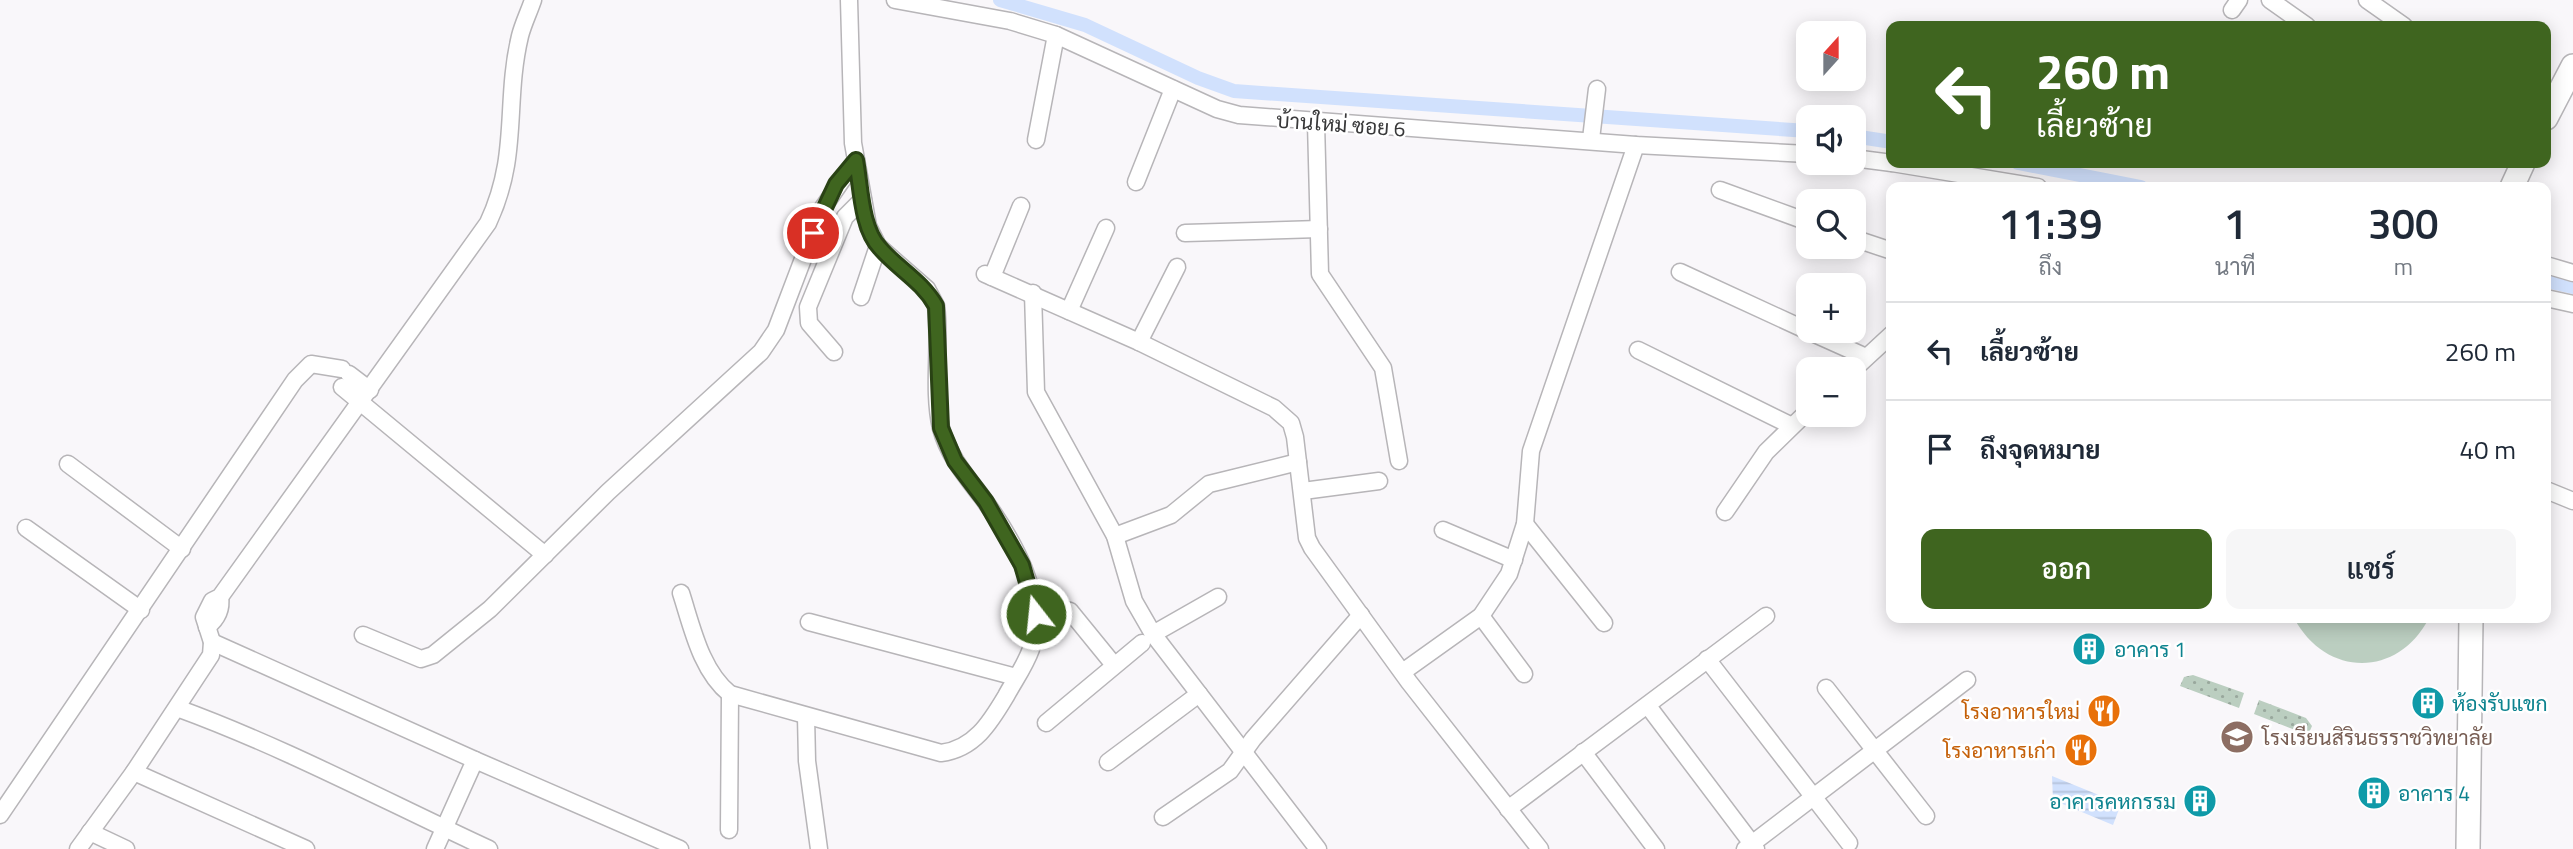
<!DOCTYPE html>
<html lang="th">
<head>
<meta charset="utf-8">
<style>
  :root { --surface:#fff; --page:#f6f6f7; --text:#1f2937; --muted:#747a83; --line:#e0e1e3; --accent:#3f651f }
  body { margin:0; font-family:"Titillium Web",Sarabun,sans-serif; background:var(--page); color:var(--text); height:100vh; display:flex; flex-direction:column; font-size:26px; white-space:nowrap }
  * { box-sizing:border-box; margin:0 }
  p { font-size:23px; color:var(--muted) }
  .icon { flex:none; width:38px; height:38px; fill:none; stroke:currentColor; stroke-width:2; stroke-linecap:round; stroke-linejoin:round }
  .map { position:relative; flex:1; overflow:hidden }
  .sheet { position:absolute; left:1886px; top:182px; width:665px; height:441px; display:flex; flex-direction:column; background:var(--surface); border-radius:14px; box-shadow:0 4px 18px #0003 }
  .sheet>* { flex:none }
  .banner { position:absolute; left:1886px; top:21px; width:665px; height:147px; border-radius:14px; box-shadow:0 4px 18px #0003; background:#3f651f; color:#fff; overflow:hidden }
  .needle { width:46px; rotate:21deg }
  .fabs { position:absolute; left:1796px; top:21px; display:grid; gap:14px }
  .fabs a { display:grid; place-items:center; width:70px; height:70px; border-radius:14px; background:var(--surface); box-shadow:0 4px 18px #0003; font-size:35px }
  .pin { position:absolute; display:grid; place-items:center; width:60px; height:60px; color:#fff; margin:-30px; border:4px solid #fff; border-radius:50%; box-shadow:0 2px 7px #0007 }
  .me { position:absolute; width:77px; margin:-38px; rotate:344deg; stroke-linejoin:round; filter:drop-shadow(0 0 5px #0008) }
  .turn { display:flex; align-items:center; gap:24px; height:147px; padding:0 35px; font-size:32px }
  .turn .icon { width:91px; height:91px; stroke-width:2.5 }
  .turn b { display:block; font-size:49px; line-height:60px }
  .eta { display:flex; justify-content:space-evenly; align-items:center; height:119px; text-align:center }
  .eta b { font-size:42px; font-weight:600; line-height:49px }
  .cta { display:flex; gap:14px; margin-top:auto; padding:14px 35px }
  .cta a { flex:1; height:80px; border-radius:14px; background:var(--accent); color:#fff; font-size:28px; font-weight:600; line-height:80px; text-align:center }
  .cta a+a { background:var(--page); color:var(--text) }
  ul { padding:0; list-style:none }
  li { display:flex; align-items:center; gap:21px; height:98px; padding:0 35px; border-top:2px solid var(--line) }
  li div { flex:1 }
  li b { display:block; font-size:26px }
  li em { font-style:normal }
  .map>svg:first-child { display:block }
</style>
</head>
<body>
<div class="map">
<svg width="2573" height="849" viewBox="0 0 2573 849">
  <defs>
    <pattern id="grass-dots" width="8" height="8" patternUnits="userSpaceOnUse" patternTransform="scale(1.75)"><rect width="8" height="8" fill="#bbcec0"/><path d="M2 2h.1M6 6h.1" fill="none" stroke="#99a89d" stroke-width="1.8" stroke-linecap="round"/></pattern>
    <pattern id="water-rules" width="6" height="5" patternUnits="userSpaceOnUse" patternTransform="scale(1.75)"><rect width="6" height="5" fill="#d1e1fd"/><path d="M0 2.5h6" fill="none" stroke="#b4c2da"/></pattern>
  </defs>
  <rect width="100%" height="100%" fill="#f9f7fa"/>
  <!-- grass -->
  <g fill="url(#grass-dots)">
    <polygon points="2193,675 2244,693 2239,708 2180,686 2184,677"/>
    <polygon points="2259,700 2306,718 2312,726 2308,735 2254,714"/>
  </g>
  <!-- pitch -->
  <path fill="#bbcec0" d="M2294,618H2429C2398,678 2326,678 2294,618Z"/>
  <!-- water -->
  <polygon fill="url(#water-rules)" points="2052,776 2121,804 2113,825 2053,800"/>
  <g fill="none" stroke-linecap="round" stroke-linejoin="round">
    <!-- canal -->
    <g stroke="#d1e1fd" stroke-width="14">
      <polyline points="1000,0 1085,25 1198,78 1234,91 1808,131"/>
      <polyline points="1853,136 1892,142"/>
      <polyline points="2018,163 2141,187"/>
      <polyline points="2546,281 2573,287"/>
    </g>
    <defs>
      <g id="street">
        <polyline points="895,0 1010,21 1056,35 1217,109 1239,115 1636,145 1808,154"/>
        <polyline points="2270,0 2307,26"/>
        <polyline points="2367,0 2404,26"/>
        <polyline points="2232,10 2239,0"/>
        <polyline points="1316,123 1320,274 1383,368 1399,461"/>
        <polyline points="1591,139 1597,89"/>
        <polyline points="1036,140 1056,35"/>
        <polyline points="1853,158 1892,163"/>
        <polyline points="1892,163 2038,187"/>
        <polyline points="1136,182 1173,89"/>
        <polyline points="1720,190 1808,222"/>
        <polyline points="1185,233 1319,229"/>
        <polyline points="1853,238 1892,251"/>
        <polyline points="2546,265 2573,273"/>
        <polyline points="1680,272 1808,331"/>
        <polyline points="985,274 1139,342 1274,408 1291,423 1295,437 1307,538 1312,548 1409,682 1540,849"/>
        <polyline points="992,277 1021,206"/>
        <polyline points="1033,293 1036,392 1115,536 1134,601 1153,634 1318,849"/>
        <polyline points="861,297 878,246"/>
        <polyline points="2546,298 2573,304"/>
        <polyline points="1069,311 1106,228"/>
        <polyline points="1808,331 1866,357"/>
        <polyline points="1139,342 1177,267"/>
        <polyline points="1638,350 1792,426"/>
        <polyline points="834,352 809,323 808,307 845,217 863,199"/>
        <polyline points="1853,370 1892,334"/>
        <polyline points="349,374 370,390"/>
        <polyline points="342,387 545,555"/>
        <polyline points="68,464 182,549"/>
        <polyline points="2546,490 2573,501"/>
        <polyline points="1303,491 1379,481"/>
        <polyline points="1725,512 1766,452 1808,411"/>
        <polyline points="1525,524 1604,623"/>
        <polyline points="26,528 141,610"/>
        <polyline points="1443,530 1514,560"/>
        <polyline points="1115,536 1171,515 1209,484 1298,462"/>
        <path d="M681,593C692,627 701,671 730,694L941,753C974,749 990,723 1006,696C1014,681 1025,666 1031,649C1047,596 1012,538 982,497C966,476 948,455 941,428C932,389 941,346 936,306L927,289L878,246L868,226L853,143L849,0"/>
        <polyline points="1036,614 1062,609 1070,611 1114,665"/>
        <polyline points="1481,616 1524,674"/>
        <polyline points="809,622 1016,677"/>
        <path d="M207,627C217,619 222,610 220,597"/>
        <polyline points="1153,634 1218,597"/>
        <polyline points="363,635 421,659 433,655 490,609 608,492 761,352 776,330 822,209 856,160"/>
        <polyline points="212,642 475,760 435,849"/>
        <polyline points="1707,659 1849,843"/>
        <polyline points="1404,671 1481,616 1509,574 1525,524 1531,451 1636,145"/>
        <polyline points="1826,688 1926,816"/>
        <polyline points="1648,706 1756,849"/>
        <path d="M177,708C284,747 385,801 489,849"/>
        <polyline points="806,716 807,761 819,849"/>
        <polyline points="1046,723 1142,643"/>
        <polyline points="1583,752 1656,849"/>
        <polyline points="475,760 680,849"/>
        <polyline points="1108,762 1199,694"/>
        <polyline points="134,772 306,849"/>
        <polyline points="1508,809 1766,616"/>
        <polyline points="0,815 295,380 311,364 342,369"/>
        <polyline points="1163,817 1230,771 1253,739 1361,615"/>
        <polyline points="729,830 730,694"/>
        <polyline points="90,832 126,849"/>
        <path d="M78,849L134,772L211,655L212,642L204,617L212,601L220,597L488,223C520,155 504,103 520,36C523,24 529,12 533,0"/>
        <polyline points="1745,849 1967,680"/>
      </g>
      <g id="secondary">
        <polyline points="2546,118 2573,66"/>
        <polyline points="2512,187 2523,163"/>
        <polyline points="2468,849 2471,618"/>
      </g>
    </defs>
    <!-- street casing -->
    <use href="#street" stroke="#b7b5b8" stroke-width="19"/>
    <!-- secondary casing -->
    <use href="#secondary" stroke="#b7b5b8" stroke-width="26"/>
    <!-- street -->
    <use href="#street" stroke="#fff" stroke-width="16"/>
    <!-- secondary -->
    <use href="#secondary" stroke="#fff" stroke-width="23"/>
  </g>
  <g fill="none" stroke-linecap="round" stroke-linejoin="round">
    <defs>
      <path id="route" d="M813,233L836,184L856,160C861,187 861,228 880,248C898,269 922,281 936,306L941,428L955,461L986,502L1022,565L1036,614"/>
    </defs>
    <!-- route casing -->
    <use href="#route" stroke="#294214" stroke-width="18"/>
    <!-- route -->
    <use href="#route" stroke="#3f651f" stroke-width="12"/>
  </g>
  <!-- icons -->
  <defs>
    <symbol id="building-disc" viewBox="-11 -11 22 22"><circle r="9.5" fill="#0f9aa8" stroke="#fff"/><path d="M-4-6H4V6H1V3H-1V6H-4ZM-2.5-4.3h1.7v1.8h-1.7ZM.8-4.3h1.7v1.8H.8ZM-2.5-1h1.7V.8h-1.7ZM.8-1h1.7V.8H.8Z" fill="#fff"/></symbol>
    <symbol id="restaurant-disc" viewBox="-11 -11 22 22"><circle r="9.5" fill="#e8710a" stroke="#fff"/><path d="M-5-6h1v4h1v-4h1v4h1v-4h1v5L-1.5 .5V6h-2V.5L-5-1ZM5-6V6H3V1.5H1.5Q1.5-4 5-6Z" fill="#fff"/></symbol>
    <symbol id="school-disc" viewBox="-11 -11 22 22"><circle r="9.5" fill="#8d6e63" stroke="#fff"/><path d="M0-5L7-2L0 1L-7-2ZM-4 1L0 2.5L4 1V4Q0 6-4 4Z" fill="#fff"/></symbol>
  </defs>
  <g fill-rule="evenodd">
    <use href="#building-disc" x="2070" y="630" width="38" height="38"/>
    <use href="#building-disc" x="2409" y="684" width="38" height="38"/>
    <use href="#restaurant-disc" x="2085" y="692" width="38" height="38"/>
    <use href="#school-disc" x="2218" y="718" width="38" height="38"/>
    <use href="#restaurant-disc" x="2062" y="731" width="38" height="38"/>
    <use href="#building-disc" x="2355" y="774" width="38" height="38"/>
    <use href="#building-disc" x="2181" y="782" width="38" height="38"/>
  </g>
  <g text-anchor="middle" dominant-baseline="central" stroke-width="5" stroke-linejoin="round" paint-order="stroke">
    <!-- street labels -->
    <g font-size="21" fill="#39393a" stroke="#fff">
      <text transform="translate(1341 124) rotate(4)">บ้านใหม่ ซอย 6</text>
    </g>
    <!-- culture labels -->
    <g font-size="21" fill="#0d838f" stroke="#fff" text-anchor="start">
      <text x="2114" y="649">อาคาร 1</text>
      <text x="2452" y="703">ห้องรับแขก</text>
      <text x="2398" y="793">อาคาร 4</text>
      <text x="2176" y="801" text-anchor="end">อาคารคหกรรม</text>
    </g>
    <!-- food labels -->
    <g font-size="21" fill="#c56008" stroke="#fff" text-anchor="end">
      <text x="2080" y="711">โรงอาหารใหม่</text>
      <text x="2056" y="750">โรงอาหารเก่า</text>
    </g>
    <!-- education labels -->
    <g font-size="21" fill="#785e54" stroke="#fff" text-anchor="start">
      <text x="2262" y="737">โรงเรียนสิรินธรราชวิทยาลัย</text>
    </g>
  </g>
</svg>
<div class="fabs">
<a><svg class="needle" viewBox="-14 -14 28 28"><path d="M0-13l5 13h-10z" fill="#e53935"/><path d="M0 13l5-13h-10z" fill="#747a83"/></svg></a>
<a><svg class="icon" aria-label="sound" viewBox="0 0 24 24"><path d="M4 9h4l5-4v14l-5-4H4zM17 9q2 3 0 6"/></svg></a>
<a><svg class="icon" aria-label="search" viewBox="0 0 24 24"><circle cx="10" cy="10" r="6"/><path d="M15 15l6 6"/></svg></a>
<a>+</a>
<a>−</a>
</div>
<div class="pin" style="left:813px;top:233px;background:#d93025"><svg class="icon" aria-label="arrive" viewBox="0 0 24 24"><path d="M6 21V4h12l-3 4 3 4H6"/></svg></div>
<svg class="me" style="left:1036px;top:614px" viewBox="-20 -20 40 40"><circle r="17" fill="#3f651f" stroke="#fff" stroke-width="3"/><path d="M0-11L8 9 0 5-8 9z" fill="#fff"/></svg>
<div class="banner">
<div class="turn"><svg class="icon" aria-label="left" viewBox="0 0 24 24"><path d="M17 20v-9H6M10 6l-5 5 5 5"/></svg><div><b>260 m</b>เลี้ยวซ้าย</div></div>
</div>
<section class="sheet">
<div class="eta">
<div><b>11:39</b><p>ถึง</p></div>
<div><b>1</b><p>นาที</p></div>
<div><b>300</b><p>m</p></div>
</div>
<ul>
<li><svg class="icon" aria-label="left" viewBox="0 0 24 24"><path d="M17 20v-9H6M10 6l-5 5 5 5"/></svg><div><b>เลี้ยวซ้าย</b></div><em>260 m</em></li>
<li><svg class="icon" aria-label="arrive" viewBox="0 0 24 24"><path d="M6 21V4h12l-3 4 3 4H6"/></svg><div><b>ถึงจุดหมาย</b></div><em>40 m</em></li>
</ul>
<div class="cta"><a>ออก</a><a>แชร์</a></div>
</section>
</div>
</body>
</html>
